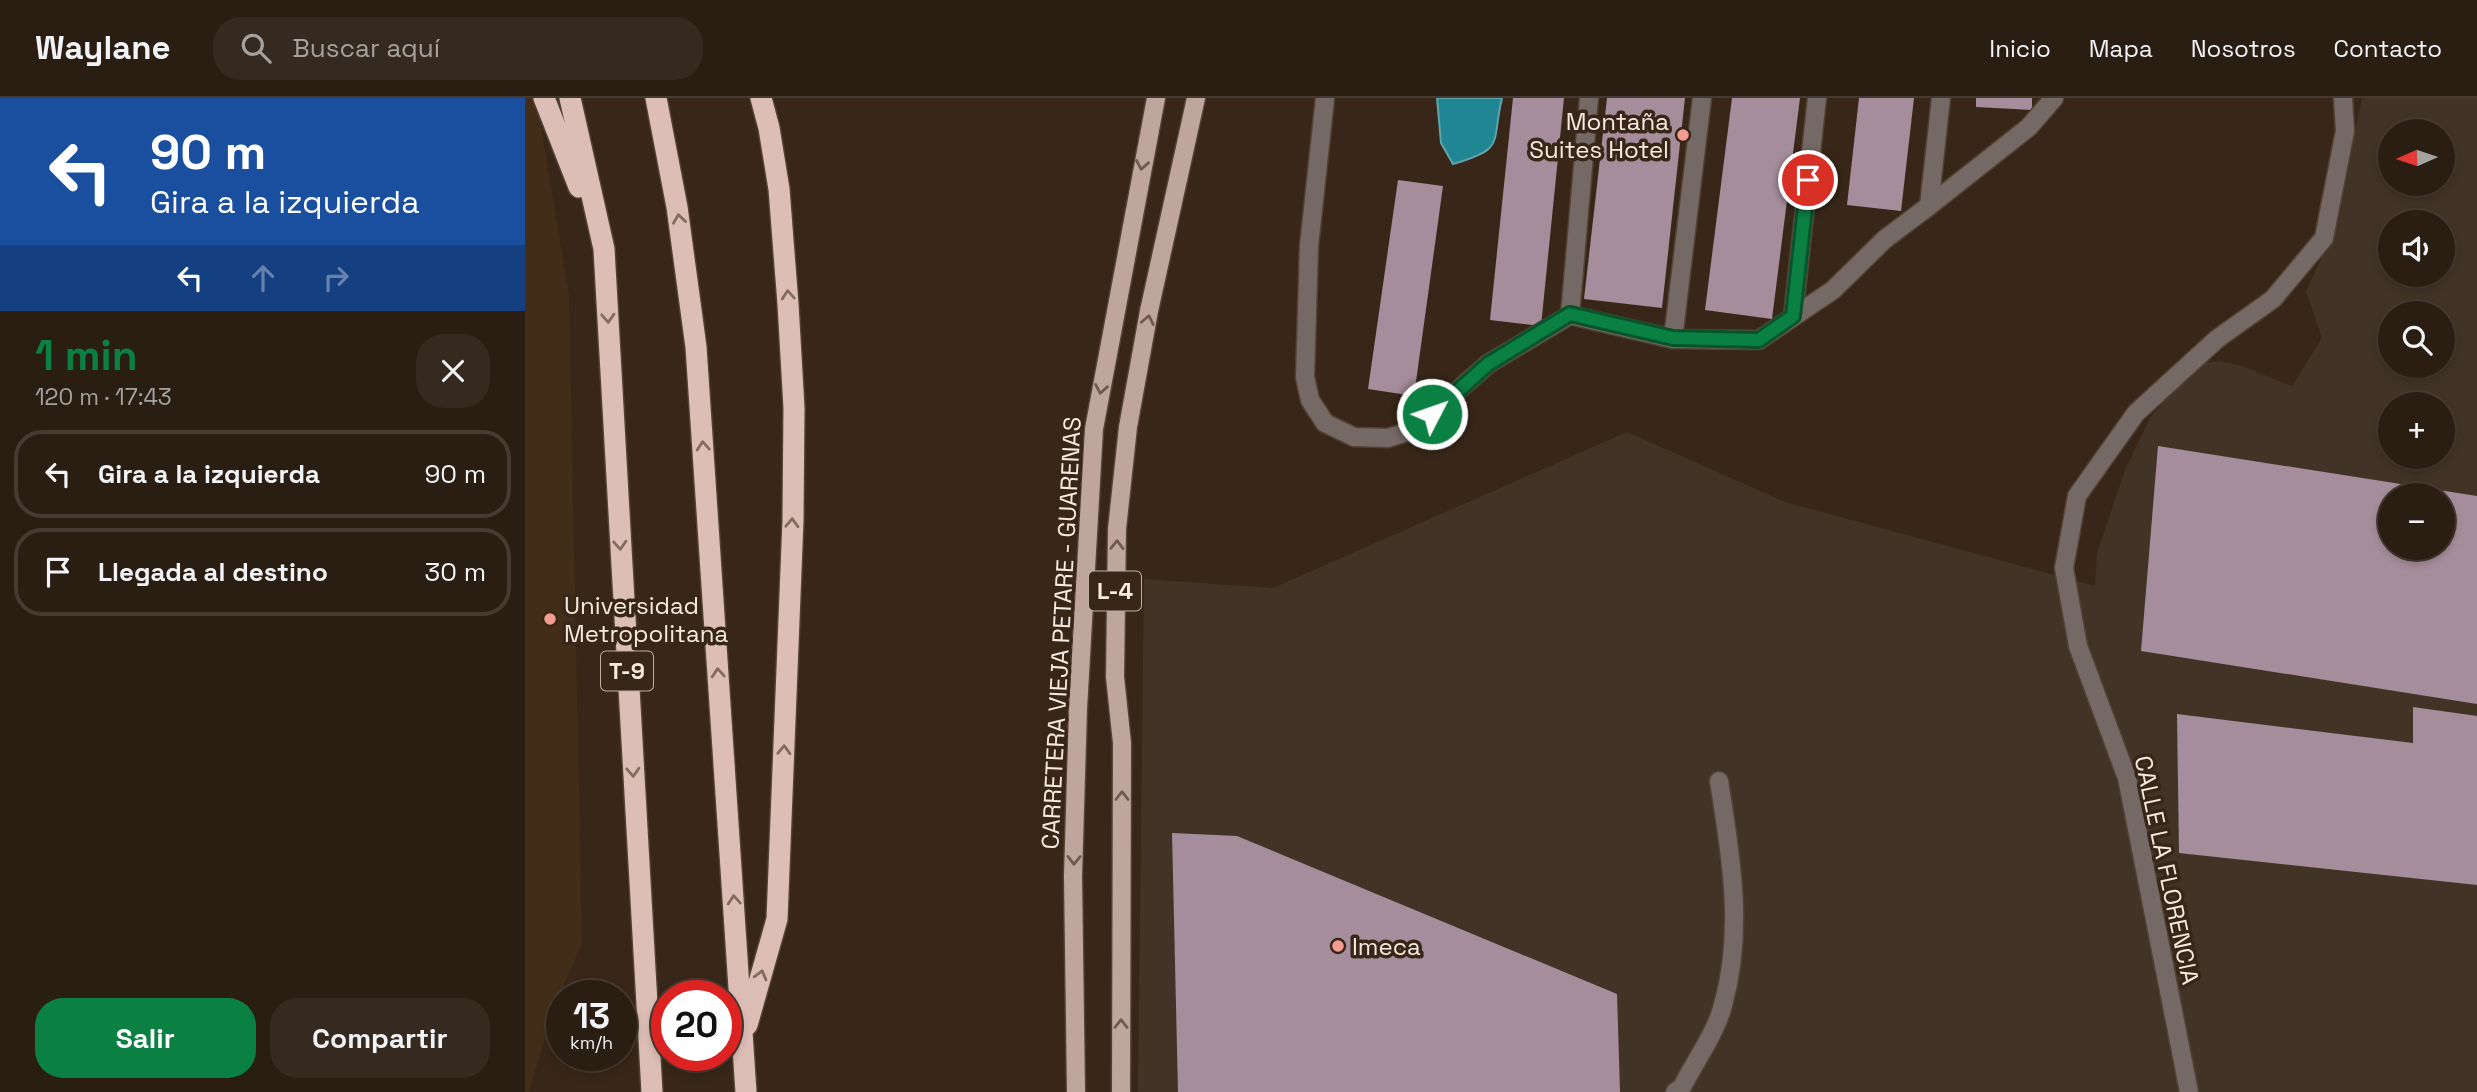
<!DOCTYPE html>
<html lang="es">
<head>
<meta charset="utf-8">
<style>
  :root { --surface:#2a1d12; --page:#362a20; --text:#f1f3f6; --muted:#a5a29f; --line:#463b32; --accent:#0b8043 }
  body { margin:0; font-family:"Space Grotesk",sans-serif; background:var(--page); color:var(--text); height:100vh; display:flex; flex-direction:column; font-size:26px; white-space:nowrap }
  * { box-sizing:border-box; margin:0 }
  p { font-size:23px; color:var(--muted) }
  .icon { flex:none; width:38px; height:38px; fill:none; stroke:currentColor; stroke-width:2; stroke-linecap:round; stroke-linejoin:round }
  .map { position:relative; flex:1; overflow:hidden }
  .panel { display:flex; flex-direction:column; background:var(--surface); width:525px }
  .panel>* { flex:none }
  .banner { background:#1a4fa0; color:#fff; overflow:hidden }
  .needle { width:46px; rotate:267deg }
  .fabs { position:absolute; left:1853px; top:21px; display:grid; gap:14px }
  .fabs a { display:grid; place-items:center; width:77px; height:77px; border-radius:50%; background:var(--surface); box-shadow:0 4px 10px #0003,0 0 0 2px var(--line); font-size:35px }
  .speed { position:absolute; left:21px; top:882px; display:flex; gap:14px; font-size:35px; font-weight:700; text-align:center }
  .speed>* { display:grid; place-content:center; width:91px; height:91px; border-radius:50%; background:var(--surface); box-shadow:0 4px 10px #0003,0 0 0 2px var(--line); line-height:1 }
  .speed small { font-size:18px; font-weight:400 }
  .speed .limit { border:10px solid #d22; background:#fff; color:#111 }
  .pin { position:absolute; display:grid; place-items:center; width:60px; height:60px; color:#fff; margin:-30px; border:4px solid #fff; border-radius:50%; box-shadow:0 2px 7px #0007 }
  .me { position:absolute; width:77px; margin:-38px; rotate:49deg; stroke-linejoin:round; filter:drop-shadow(0 0 5px #0008) }
  .turn { display:flex; align-items:center; gap:24px; height:147px; padding:0 35px; font-size:32px }
  .turn .icon { width:91px; height:91px; stroke-width:2.5 }
  .turn b { display:block; font-size:49px; line-height:60px }
  .lanes { display:flex; align-items:center; height:66px; padding:0 35px; background:#0003; justify-content:center; gap:35px; direction:ltr }
  .lanes .off { opacity:.35 }
  .round { display:grid; place-items:center; flex:none; width:74px; height:74px; border-radius:28px; background:var(--page) }
  .headline { display:flex; align-items:center; justify-content:space-between; height:119px; padding:0 35px }
  h1 { font-size:42px; font-weight:700; line-height:52px; color:var(--accent) }
  .action { display:flex; gap:14px; margin-top:auto; padding:14px 35px }
  .action a { flex:1; height:80px; border-radius:28px; background:var(--accent); color:#fff; font-size:28px; font-weight:700; line-height:80px; text-align:center }
  .action a+a { background:var(--page); color:var(--text) }
  ul { padding:0; list-style:none }
  li { display:flex; align-items:center; gap:21px; height:88px; margin:0 14px 10px; padding:0 21px; border:4px solid var(--line); border-radius:28px }
  li div { flex:1 }
  li b { display:block; font-size:26px }
  li em { font-style:normal }
  header { display:flex; align-items:center; gap:42px; box-sizing:border-box; height:98px; padding:0 35px; background:var(--surface); border-bottom:2px solid var(--line) }
  header strong { font-size:33px }
  nav { display:flex; gap:38px; margin-inline-start:auto; font-size:24px }
  .search { width:490px; height:63px; background:var(--page); display:flex; align-items:center; gap:18px; box-sizing:border-box; padding:0 24px; border-radius:28px; color:var(--muted); font-size:26px }
  main { display:flex; flex:1; min-height:0 }
  .map>svg:first-child { display:block }
</style>
</head>
<body>
<header>
<strong>Waylane</strong>
<div class="search"><svg class="icon" aria-label="search" viewBox="0 0 24 24"><circle cx="10" cy="10" r="6"/><path d="M15 15l6 6"/></svg>Buscar aquí</div>
<nav><a>Inicio</a><a>Mapa</a><a>Nosotros</a><a>Contacto</a></nav>
</header>
<main>
<section class="panel">
<div class="banner">
<div class="turn"><svg class="icon" aria-label="left" viewBox="0 0 24 24"><path d="M17 20v-9H6M10 6l-5 5 5 5"/></svg><div><b>90 m</b>Gira a la izquierda</div></div>
<div class="lanes"><svg class="icon" aria-label="left" viewBox="0 0 24 24"><path d="M17 20v-9H6M10 6l-5 5 5 5"/></svg><svg class="icon off" aria-label="ahead" viewBox="0 0 24 24"><path d="M12 20V5M6 11l6-6 6 6"/></svg><svg class="icon off" aria-label="right" viewBox="0 0 24 24"><path d="M7 20v-9h11M14 6l5 5-5 5"/></svg></div>
</div>
<div class="headline"><div><h1>1 min</h1><p>120 m · 17:43</p></div><a class="round"><svg class="icon" aria-label="close" viewBox="0 0 24 24"><path d="M6 6l12 12M18 6L6 18"/></svg></a></div>
<ul>
<li><svg class="icon" aria-label="left" viewBox="0 0 24 24"><path d="M17 20v-9H6M10 6l-5 5 5 5"/></svg><div><b>Gira a la izquierda</b></div><em>90 m</em></li>
<li><svg class="icon" aria-label="arrive" viewBox="0 0 24 24"><path d="M6 21V4h12l-3 4 3 4H6"/></svg><div><b>Llegada al destino</b></div><em>30 m</em></li>
</ul>
<div class="action"><a>Salir</a><a>Compartir</a></div>
</section>
<div class="map">
<svg width="1952" height="994" viewBox="0 0 1952 994">
  <rect width="100%" height="100%" fill="#382718"/>
  <!-- built -->
  <polygon fill="#422d18" points="0,0 11,0 44,197 57,846 29,909 4,994 0,994"/>
  <!-- industrial -->
  <path fill="#413426" fill-rule="evenodd" d="M1837,0H1952V994H613L619,481L748,490L1102,334L1260,404L1570,488L1572,455L1601,370L1625,320L1663,274L1680,265L1695,263L1714,267L1767,288L1797,240L1781,194L1800,152L1822,74ZM1866,33H1918V86H1866ZM1866,124H1918V177H1866ZM1866,215H1918V268H1866ZM1866,306H1918V359H1866ZM1866,397H1918V450H1866Z"/>
  <!-- water -->
  <path fill="#208693" stroke="#60a4aa" stroke-width="2" d="M912,0H977C966,46 981,51 928,66L916,45Z"/>
  <!-- building -->
  <g fill="#a68d9b" fill-rule="evenodd">
    <polygon points="988,0 1039,0 1016,228 965,222"/>
    <polygon points="1082,0 1160,0 1137,210 1059,201"/>
    <polygon points="1207,0 1275,0 1247,221 1180,212"/>
    <polygon points="1334,0 1389,0 1376,113 1322,107"/>
    <polygon points="1451,0 1507,0 1507,12 1451,9"/>
    <polygon points="873,82 918,88 889,298 843,291"/>
    <path d="M1633,348L1952,398V606L1616,553ZM1866,397H1918V450H1866Z"/>
    <polygon points="1888,609 1952,618 1952,787 1654,755 1652,616 1888,645"/>
    <polygon points="647,735 712,738 1092,896 1095,994 653,994"/>
  </g>
  <g fill="none" stroke-linecap="round" stroke-linejoin="round">
    <defs>
      <g id="lane">
        <polyline points="800,0 784,148 780,279 785,302 800,325 829,339 863,340 888,332 963,266 1045,217 1064,0"/>
        <polyline points="1404,108 1504,29 1529,0"/>
        <polyline points="1045,217 1148,241 1177,0"/>
        <polyline points="1268,218 1292,0"/>
        <polyline points="1148,241 1234,242 1308,192 1360,141 1404,108 1416,0"/>
        <path d="M1150,994L1157,989C1170,963 1191,935 1198,907C1219,833 1206,758 1194,683"/>
      </g>
      <polyline id="street" points="1664,994 1602,680 1553,548 1539,470 1552,398 1611,315 1692,241 1748,201 1799,140 1820,33 1818,0"/>
      <g id="primary">
        <polyline points="551,994 548,778 553,611 569,331 631,0"/>
        <polyline points="596,994 597,645 590,579 592,431 603,329 624,213 671,0"/>
      </g>
      <g id="highway">
        <polyline points="19,0 54,89"/>
        <polyline points="45,0 79,151 127,994"/>
        <polyline points="131,0 152,109 171,249 221,994"/>
        <polyline points="222,927 252,821 268,422 269,310 263,206 254,91 244,30 236,0"/>
      </g>
    </defs>
    <!-- lane casing -->
    <use href="#lane" stroke="#524234" stroke-width="21"/>
    <!-- street casing -->
    <use href="#street" stroke="#524234" stroke-width="21"/>
    <!-- primary casing -->
    <use href="#primary" stroke="#524234" stroke-width="21"/>
    <!-- highway casing -->
    <use href="#highway" stroke="#524234" stroke-width="24"/>
    <!-- lane -->
    <use href="#lane" stroke="#756965" stroke-width="18"/>
    <!-- street -->
    <use href="#street" stroke="#756965" stroke-width="18"/>
    <!-- primary -->
    <use href="#primary" stroke="#bea69f" stroke-width="18"/>
    <!-- highway -->
    <use href="#highway" stroke="#dcbeb6" stroke-width="21"/>
  </g>
  <!-- one-way arrows -->
  <defs><path id="oneway-chevron" d="M-2-3.5L2.5 0L-2 3.5" fill="none" stroke-width="1.6" stroke-linecap="round" stroke-linejoin="round" transform="scale(1.75)"/></defs>
  <g stroke="#6e5a4e">
    <use href="#oneway-chevron" transform="translate(617 67) rotate(100)"/>
    <use href="#oneway-chevron" transform="translate(623 222) rotate(-79)"/>
    <use href="#oneway-chevron" transform="translate(576 291) rotate(100)"/>
    <use href="#oneway-chevron" transform="translate(592 447) rotate(-89)"/>
    <use href="#oneway-chevron" transform="translate(597 698) rotate(-90)"/>
    <use href="#oneway-chevron" transform="translate(549 762) rotate(91)"/>
    <use href="#oneway-chevron" transform="translate(596 926) rotate(-90)"/>
  </g>
  <g stroke="#826b5f">
    <use href="#oneway-chevron" transform="translate(154 121) rotate(-98)"/>
    <use href="#oneway-chevron" transform="translate(263 197) rotate(-94)"/>
    <use href="#oneway-chevron" transform="translate(83 220) rotate(87)"/>
    <use href="#oneway-chevron" transform="translate(178 348) rotate(-94)"/>
    <use href="#oneway-chevron" transform="translate(267 425) rotate(-88)"/>
    <use href="#oneway-chevron" transform="translate(95 447) rotate(87)"/>
    <use href="#oneway-chevron" transform="translate(193 575) rotate(-94)"/>
    <use href="#oneway-chevron" transform="translate(259 652) rotate(-88)"/>
    <use href="#oneway-chevron" transform="translate(108 674) rotate(87)"/>
    <use href="#oneway-chevron" transform="translate(209 802) rotate(-94)"/>
    <use href="#oneway-chevron" transform="translate(236 877) rotate(-75)"/>
  </g>
  <g fill="none" stroke-linecap="round" stroke-linejoin="round">
    <defs>
      <polyline id="route" points="907,316 963,266 1045,216 1148,240 1234,242 1268,218 1283,82"/>
    </defs>
    <!-- route casing -->
    <use href="#route" stroke="#07532c" stroke-width="18"/>
    <!-- route -->
    <use href="#route" stroke="#0b8043" stroke-width="12"/>
  </g>
  <!-- markers -->
  <g fill="#f59c90" stroke="#382718" stroke-width="2.5">
    <circle cx="1158" cy="37" r="7"/>
    <circle cx="25" cy="521" r="7"/>
    <circle cx="813" cy="848" r="7"/>
  </g>
  <g text-anchor="middle" dominant-baseline="central" stroke-width="7" stroke-linejoin="round" paint-order="stroke">
    <!-- shield labels -->
    <g fill="#382718" stroke="#bcb0a4" stroke-width="2">
      <rect x="564" y="473.5" width="52" height="39" rx="5"/>
      <rect x="76" y="553.5" width="52" height="39" rx="5"/>
    </g>
    <g font-size="23" font-weight="bold" fill="#f5eae0">
      <text x="590" y="493">L-4</text>
      <text x="102" y="573">T-9</text>
    </g>
    <!-- poi labels -->
    <g font-size="24" fill="#f5eae0" stroke="#382718" text-anchor="start">
      <text x="1144" y="23" text-anchor="end">Montaña<tspan x="1144" dy="28">Suites Hotel</tspan></text>
      <text x="39" y="507">Universidad<tspan x="39" dy="28">Metropolitana</tspan></text>
      <text x="827" y="848">Imeca</text>
    </g>
    <!-- street labels -->
    <g font-size="24" fill="#f5eae0" stroke="#382718">
      <text transform="translate(536 535) rotate(-87)">CARRETERA VIEJA PETARE - GUARENAS</text>
      <text transform="translate(1642 772) rotate(78)">CALLE LA FLORENCIA</text>
    </g>
  </g>
</svg>
<div class="fabs">
<a><svg class="needle" viewBox="-14 -14 28 28"><path d="M0-13l5 13h-10z" fill="#e53935"/><path d="M0 13l5-13h-10z" fill="#a5a29f"/></svg></a>
<a><svg class="icon" aria-label="sound" viewBox="0 0 24 24"><path d="M4 9h4l5-4v14l-5-4H4zM17 9q2 3 0 6"/></svg></a>
<a><svg class="icon" aria-label="search" viewBox="0 0 24 24"><circle cx="10" cy="10" r="6"/><path d="M15 15l6 6"/></svg></a>
<a>+</a>
<a>−</a>
</div>
<div class="speed"><div>13<small>km/h</small></div><div class="limit">20</div></div>
<div class="pin" style="left:1283px;top:82px;background:#d93025"><svg class="icon" aria-label="arrive" viewBox="0 0 24 24"><path d="M6 21V4h12l-3 4 3 4H6"/></svg></div>
<svg class="me" style="left:907px;top:316px" viewBox="-20 -20 40 40"><circle r="17" fill="#0b8043" stroke="#fff" stroke-width="3"/><path d="M0-11L8 9 0 5-8 9z" fill="#fff"/></svg>
</div>
</main>
</body>
</html>
